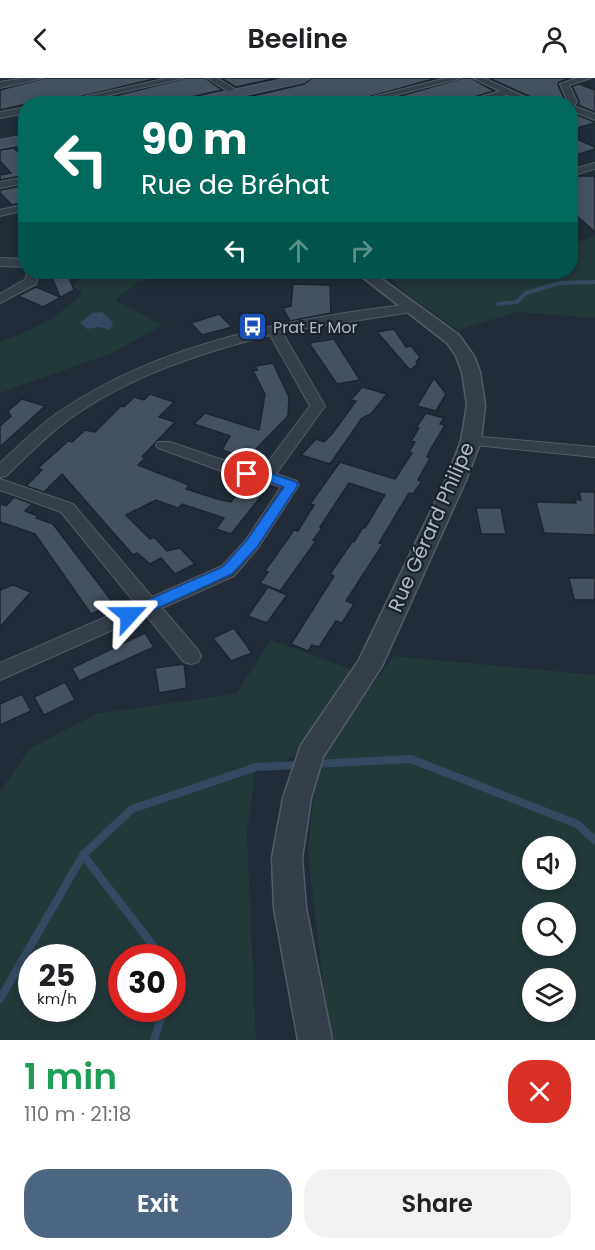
<!DOCTYPE html>
<html lang="en">
<head>
<meta charset="utf-8">
<style>
  :root { --surface:#fff; --page:#f2f2f2; --text:#202124; --muted:#757577; --accent:#4c6583 }
  body { margin:0; font-family:Poppins,sans-serif; background:var(--page); color:var(--text); height:100vh; display:flex; flex-direction:column; font-size:22px; white-space:nowrap }
  * { box-sizing:border-box; margin:0 }
  p { font-size:20px; color:var(--muted) }
  .icon { flex:none; width:33px; height:33px; fill:none; stroke:currentColor; stroke-width:2; stroke-linecap:round; stroke-linejoin:round }
  .map { position:relative; height:962px; overflow:hidden }
  .details { display:flex; flex-direction:column; background:var(--surface); flex:1 }
  .details>* { flex:none }
  .guide { position:absolute; left:18px; top:18px; width:560px; height:183px; border-radius:24px; box-shadow:0 3px 9px #0003; background:#00695c; color:#fff; overflow:hidden }
  .tools { position:absolute; left:522px; top:758px; display:grid; gap:12px }
  .tools a { display:grid; place-items:center; width:54px; height:54px; border-radius:50%; background:var(--surface); box-shadow:0 3px 9px #0003; font-size:30px }
  .speed { position:absolute; left:18px; top:866px; display:flex; gap:12px; font-size:30px; font-weight:700; text-align:center }
  .speed>* { display:grid; place-content:center; width:78px; height:78px; border-radius:50%; background:var(--surface); box-shadow:0 3px 9px #0003; line-height:1 }
  .speed small { font-size:15px; font-weight:400 }
  .speed .limit { border:9px solid #d22; background:#fff; color:#111 }
  .pin { position:absolute; display:grid; place-items:center; width:51px; height:51px; color:#fff; margin:-26px; border:3px solid #fff; border-radius:50%; box-shadow:0 2px 6px #0007 }
  .me { position:absolute; width:66px; margin:-33px; rotate:66deg; stroke-linejoin:round; filter:drop-shadow(0 0 4px #0008) }
  .turn { display:flex; align-items:center; gap:21px; height:126px; padding:0 24px; font-size:27px }
  .turn .icon { width:78px; height:78px; stroke-width:2.5 }
  .turn b { display:block; font-size:42px; line-height:51px }
  .lanes { display:flex; align-items:center; height:57px; padding:0 24px; background:#0003; justify-content:center; gap:30px; direction:ltr }
  .lanes .off { opacity:.35 }
  .round { display:grid; place-items:center; flex:none; width:63px; height:63px; border-radius:24px; background:var(--page) }
  .head { display:flex; align-items:center; justify-content:space-between; height:102px; padding:0 24px }
  h1 { font-size:36px; font-weight:600; line-height:45px; color:#1e9e55 }
  .cta { display:flex; gap:12px; margin-top:auto; padding:12px 24px }
  .cta a { flex:1; height:69px; border-radius:24px; background:var(--accent); color:#fff; font-size:24px; font-weight:600; line-height:69px; text-align:center }
  .cta a+a { background:var(--page); color:var(--text) }
  header { display:flex; justify-content:space-between; align-items:center; height:78px; padding:0 24px; background:var(--surface); font-size:27px; font-weight:600 }
  .map>svg:first-child { display:block }
</style>
</head>
<body>
<header><svg class="icon" aria-label="back" viewBox="0 0 24 24"><path d="M15 5l-7 7 7 7"/></svg>Beeline<svg class="icon" aria-label="person" viewBox="0 0 24 24"><circle cx="12" cy="8" r="4"/><path d="M4 21q1-7 8-7t8 7"/></svg></header>
<div class="map">
<svg width="595" height="962" viewBox="0 0 595 962">
  <rect width="100%" height="100%" fill="#212c38"/>
  <!-- green -->
  <g fill="#233839" fill-rule="evenodd">
    <polygon points="595,159 595,240 517,234 458,252 407,216 387,196 433,194 570,194 570,166"/>
    <path d="M87,194H179L138,204L115,222L163,247L112,275L0,315V264C33,252 58,240 83,215L73,208Z"/>
    <path d="M271,562L351,591L298,675L282,685L224,691L256,689L247,754L256,962H0V714L29,671L96,636L236,616ZM32,879H82V930H32ZM122,879H172V930H122Z"/>
    <path d="M394,578L595,597V962H330L308,776L313,723L326,666L355,631ZM532,768H566V801H532ZM532,834H566V867H532ZM532,900H566V933H532Z"/>
  </g>
  <!-- water -->
  <polygon fill="#344960" points="102,234 113,244 110,252 99,249 87,251 80,245 92,235"/>
  <g fill="none" stroke-linecap="round" stroke-linejoin="round">
    <!-- stream-far1 -->
    <polyline stroke="#344960" stroke-width="4" points="498,226 517,224 526,215 560,205 595,204"/>
    <!-- stream -->
    <g stroke="#344960" stroke-width="8">
      <polyline points="315,686 411,681 577,746 595,762"/>
      <polyline points="83,777 162,879"/>
      <polyline points="172,895 172,902"/>
      <polyline points="0,921 83,777 132,731 256,689 302,687"/>
      <polyline points="154,962 164,930"/>
    </g>
  </g>
  <!-- building -->
  <g fill="#445260" stroke="#1c252f" stroke-width="1.5">
    <polygon points="44,0 158,0 50,26 26,26 0,32 0,12"/>
    <polygon points="186,0 205,0 222,12 187,20 179,26 83,26"/>
    <polygon points="221,0 277,0 236,9"/>
    <polygon points="312,0 437,0 343,26 219,26 304,6"/>
    <polygon points="463,0 471,0 494,13 451,26 373,26"/>
    <polygon points="489,0 564,0 567,1 559,4 558,7 565,23 545,23 533,20"/>
    <polygon points="579,6 595,12 595,34 578,27 579,23 572,8"/>
    <polygon points="570,34 595,44 595,45 570,52"/>
    <polygon points="570,58 595,69 595,71 570,79"/>
    <polygon points="14,70 26,82 26,97 0,102 0,97 11,95 0,83 0,72"/>
    <polygon points="577,98 595,98 595,154 570,132 570,100"/>
    <polygon points="26,107 26,124 12,127 0,115 0,112"/>
    <polygon points="50,194 67,194 74,212 43,229 18,218 36,209 60,219"/>
    <polygon points="293,206 330,207 331,235 290,243 283,230 291,228"/>
    <polygon points="219,236 232,249 202,257 191,245"/>
    <polygon points="394,251 406,269 411,268 420,279 416,284 418,286 410,292 377,254"/>
    <polygon points="334,261 360,302 337,306 309,265"/>
    <polygon points="273,285 289,319 288,338 254,373 248,370 241,378 222,372 230,358 194,346 205,335 259,352 265,316 253,293 257,292 255,288"/>
    <polygon points="434,300 446,316 436,333 417,328"/>
    <polygon points="362,309 387,316 371,336 362,340 330,386 301,377 316,361 324,364 332,356 356,323 351,322"/>
    <polygon points="150,316 174,324 159,339 175,344 142,379 145,380 138,387 189,407 186,411 221,422 231,424 243,409 263,416 231,456 216,451 224,440 182,426 178,430 156,422 126,437 150,461 154,459 167,473 180,470 195,486 175,496 161,480 150,486 137,475 133,477 62,396 44,414 26,408 42,392 38,390 68,363 72,364 85,352 95,354 121,328 124,329 134,319 144,322"/>
    <polygon points="22,321 45,328 0,369 0,348 11,338 8,333"/>
    <polygon points="426,335 444,340 440,346 445,347 429,374 427,379 430,380 418,402 422,403 413,416 409,415 379,465 383,466 346,523 354,526 342,545 336,543 319,569 312,567 308,573 291,566 334,498 330,496 352,464 354,464 363,449 365,450 385,417 349,405 320,449 322,450 313,462 316,463 280,513 260,505 268,494 265,493 294,452 298,453 314,427 310,426 340,384 395,401 412,375 409,374 415,364 411,363 419,350 416,350"/>
    <polygon points="579,414 595,414 595,457 544,455 536,424 576,425 575,422 581,422"/>
    <polygon points="14,419 32,426 25,433 38,438 36,440 53,446 114,526 91,536 35,456 0,444 0,426 6,428"/>
    <polygon points="476,430 501,430 506,456 481,456"/>
    <polygon points="569,500 595,500 595,522 574,522"/>
    <polygon points="13,507 31,514 0,549 0,512"/>
    <polygon points="268,509 287,517 267,545 248,538"/>
    <polygon points="234,550 252,575 231,583 213,560"/>
    <polygon points="145,555 154,569 79,603 72,590"/>
    <polygon points="184,586 187,610 159,615 155,590"/>
    <polygon points="65,604 75,622 44,637 34,619"/>
    <polygon points="22,616 31,633 0,647 0,626"/>
  </g>
  <g fill="none" stroke-linecap="round" stroke-linejoin="round">
    <defs>
      <g id="minor">
        <polygon points="24,0 42,0 0,10 0,4"/>
        <polygon points="168,0 184,0 71,26 52,26"/>
        <polygon points="207,0 217,0 241,15 234,17"/>
        <polygon points="446,0 461,0 362,26 345,26"/>
        <polygon points="473,0 484,0 540,26 527,26 507,17 474,26 458,26 500,13"/>
        <polygon points="577,0 591,0 569,7 577,24 574,28 595,36 595,42 570,32 570,26 567,26 568,24 560,6"/>
        <polygon points="26,29 26,35 0,40 0,34"/>
        <polygon points="595,85 595,91 570,98 570,92"/>
        <polygon points="26,99 26,105 0,110 0,104"/>
        <polygon points="26,126 26,132 0,138 0,132"/>
        <polygon points="0,180 26,181 26,189 0,188"/>
        <polygon points="27,194 39,194 36,206 0,225 0,216 26,201"/>
        <path d="M413,226L420,230L418,233L282,254L325,328L276,396L297,403L299,407L258,470L234,498L162,530L198,572L201,578L198,584L191,586L184,584L146,537L0,602V585L136,526L61,434L0,412V401L73,426L152,519L222,488L246,462L281,409L264,403L241,400L158,370L156,367L158,364H170L249,391L262,392L310,328L270,257C199,275 127,299 68,342C45,359 26,379 6,398L0,399V385C19,368 37,349 59,334C162,264 291,240 413,226Z"/>
        <polygon points="471,358 595,369 595,379 465,366 463,363"/>
      </g>
      <polygon id="tertiary" points="356,194 372,194 459,257 474,278 480,294 485,327 481,363 466,402 382,588 323,679 311,720 302,780 306,830 332,962 298,962 274,830 272,780 283,720 301,667 359,582 446,402 461,363 467,327 462,294 456,278 447,265"/>
      <g id="secondary">
        <polygon points="288,0 310,0 304,4 206,26 181,26 187,22"/>
        <polygon points="26,57 26,65 0,70 0,62"/>
      </g>
    </defs>
    <!-- minor casing -->
    <use href="#minor" stroke="#525c66" stroke-width="2"/>
    <!-- tertiary casing -->
    <use href="#tertiary" stroke="#525c66" stroke-width="3"/>
    <!-- secondary casing -->
    <use href="#secondary" stroke="#525c66" stroke-width="2"/>
    <!-- minor -->
    <use href="#minor" fill="#343e49" fill-rule="evenodd"/>
    <!-- tertiary -->
    <use href="#tertiary" fill="#343e49" fill-rule="evenodd"/>
    <!-- secondary -->
    <use href="#secondary" fill="#424e5c" fill-rule="evenodd"/>
  </g>
  <!-- route -->
  <polygon fill="#1a73e8" stroke="#114b97" stroke-width="1.5" points="247,392 266,394 296,404 298,407 257,469 232,496 134,541 123,541 121,537 123,533 223,489 247,462 284,409 265,402 242,399 240,396"/>
  <!-- icons -->
  <defs>
    <symbol id="bus-square" viewBox="-11 -11 22 22"><rect x="-9" y="-9" width="18" height="18" rx="4" fill="#1a4fb4" stroke="#1a232d"/><path d="M-5-6H5V4H4V6H2V4H-2V6H-4V4H-5ZM-3.5-4V0h7V-4ZM-3.5 1.2v1.5H-2V1.2ZM2 1.2v1.5H3.5V1.2Z" fill="#fff"/></symbol>
  </defs>
  <g fill-rule="evenodd">
    <use href="#bus-square" x="236" y="232" width="33" height="33"/>
  </g>
  <g text-anchor="middle" dominant-baseline="central" stroke-width="4.5" stroke-linejoin="round" paint-order="stroke">
    <!-- far-poi labels -->
    <g font-size="16" fill="#afb9c5" stroke="#1a232d" text-anchor="start">
      <text x="273" y="249">Prat Er Mor</text>
    </g>
    <!-- street labels -->
    <g font-size="20" fill="#afb9c5" stroke="#1a232d">
      <text transform="translate(431 449) rotate(-66)">Rue Gérard Philipe</text>
    </g>
  </g>
</svg>
<div class="tools">
<a><svg class="icon" aria-label="sound" viewBox="0 0 24 24"><path d="M4 9h4l5-4v14l-5-4H4zM17 9q2 3 0 6"/></svg></a>
<a><svg class="icon" aria-label="search" viewBox="0 0 24 24"><circle cx="10" cy="10" r="6"/><path d="M15 15l6 6"/></svg></a>
<a><svg class="icon" aria-label="layers" viewBox="0 0 24 24"><path d="M12 4l9 5-9 5-9-5zM3 14l9 5 9-5"/></svg></a>
</div>
<div class="speed"><div>25<small>km/h</small></div><div class="limit">30</div></div>
<div class="pin" style="left:247px;top:396px;background:#d93025"><svg class="icon" aria-label="arrive" viewBox="0 0 24 24"><path d="M6 21V4h12l-3 4 3 4H6"/></svg></div>
<svg class="me" style="left:129px;top:537px" viewBox="-20 -20 40 40"><path d="M0-17L14 15 0 8-14 15z" fill="#1a73e8" stroke="#fff" stroke-width="4"/></svg>
<div class="guide">
<div class="turn"><svg class="icon" aria-label="left" viewBox="0 0 24 24"><path d="M17 20v-9H6M10 6l-5 5 5 5"/></svg><div><b>90 m</b>Rue de Bréhat</div></div>
<div class="lanes"><svg class="icon" aria-label="left" viewBox="0 0 24 24"><path d="M17 20v-9H6M10 6l-5 5 5 5"/></svg><svg class="icon off" aria-label="ahead" viewBox="0 0 24 24"><path d="M12 20V5M6 11l6-6 6 6"/></svg><svg class="icon off" aria-label="right" viewBox="0 0 24 24"><path d="M7 20v-9h11M14 6l5 5-5 5"/></svg></div>
</div>
</div>
<section class="details">
<div class="head"><div><h1>1 min</h1><p>110 m · 21:18</p></div><a class="round" style="background:#d93025;color:#fff"><svg class="icon" aria-label="close" viewBox="0 0 24 24"><path d="M6 6l12 12M18 6L6 18"/></svg></a></div>
<div class="cta"><a>Exit</a><a>Share</a></div>
</section>
</body>
</html>
